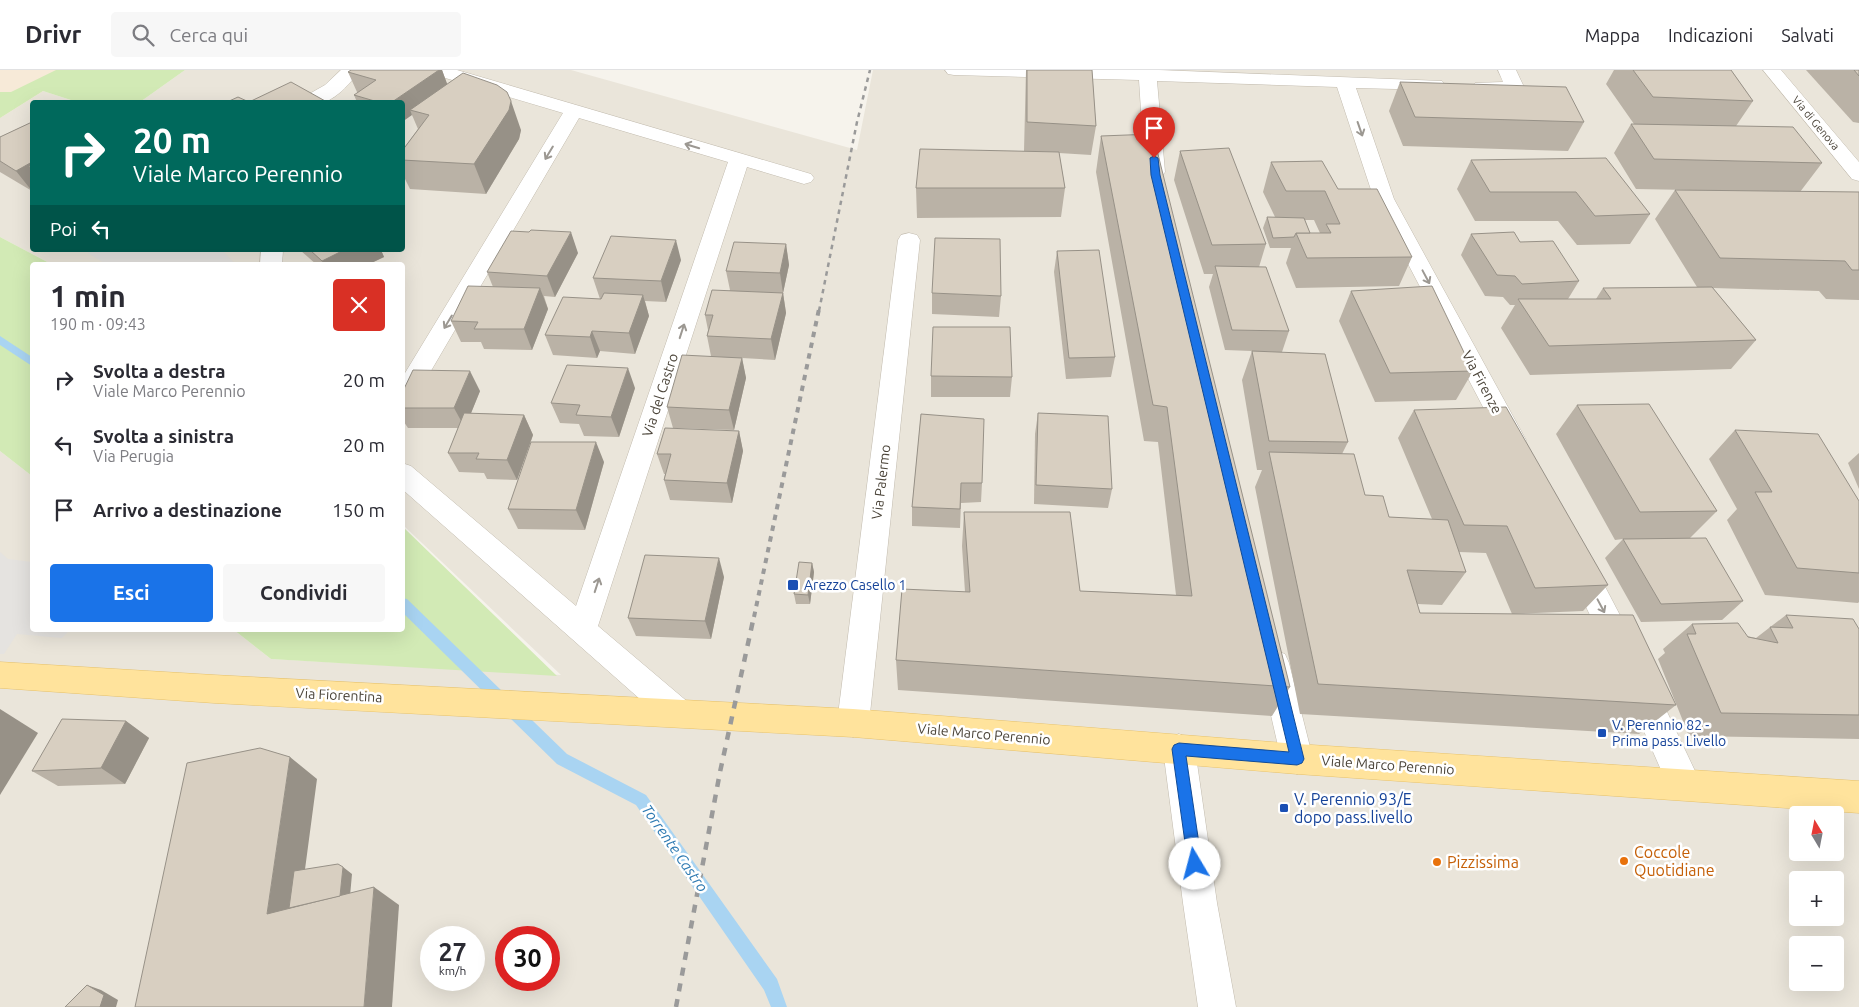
<!DOCTYPE html>
<html lang="it">
<head>
<meta charset="utf-8">
<style>
  :root { --surface:#fff; --page:#f7f7f7; --text:#2b2b33; --muted:#7c7c81; --line:#e1e1e2; --accent:#1a73e8 }
  body { margin:0; font-family:Ubuntu,sans-serif; background:var(--page); color:var(--text); height:100vh; display:flex; flex-direction:column; font-size:19px; white-space:nowrap }
  * { box-sizing:border-box; margin:0 }
  p { font-size:16px; color:var(--muted) }
  .icon { flex:none; width:28px; height:28px; fill:none; stroke:currentColor; stroke-width:2; stroke-linecap:round; stroke-linejoin:round }
  .map { position:relative; flex:1; overflow:hidden }
  .sheet { position:absolute; left:30px; top:192px; width:375px; height:370px; display:flex; flex-direction:column; background:var(--surface); border-radius:5px; box-shadow:0 5px 20px #0002 }
  .sheet>* { flex:none }
  .top-card { position:absolute; left:30px; top:30px; width:375px; height:152px; border-radius:5px; box-shadow:0 5px 20px #0002; background:#00695c; color:#fff; overflow:hidden }
  .needle { width:32px; rotate:350deg }
  .tools { position:absolute; left:1789px; top:736px; display:grid; gap:10px }
  .tools a { display:grid; place-items:center; width:55px; height:55px; border-radius:5px; background:var(--surface); box-shadow:0 5px 20px #0002; font-size:25px }
  .speed { position:absolute; left:420px; top:856px; display:flex; gap:10px; font-size:25px; font-weight:700; text-align:center }
  .speed>* { display:grid; place-content:center; width:65px; height:65px; border-radius:50%; background:var(--surface); box-shadow:0 5px 20px #0002; line-height:1 }
  .speed small { font-size:12px; font-weight:400 }
  .speed .limit { border:8px solid #d22; background:#fff; color:#111 }
  .pin { position:absolute; display:grid; place-items:center; width:42px; height:42px; color:#fff; margin:-51px -21px; border-radius:50% 50% 50% 0; rotate:-45deg; box-shadow:0 0 5px #0007 }
  .pin .icon { rotate:45deg }
  .me { position:absolute; width:55px; margin:-28px; rotate:352deg; stroke-linejoin:round; filter:drop-shadow(0 0 4px #0008) }
  .turn { display:flex; align-items:center; gap:18px; height:105px; padding:0 20px; font-size:22px }
  .turn .icon { width:65px; height:65px; stroke-width:2.5 }
  .turn b { display:block; font-size:35px; line-height:42px }
  .then { display:flex; align-items:center; height:48px; padding:0 20px; background:#0003; gap:10px; font-size:19px }
  .round { display:grid; place-items:center; flex:none; width:52px; height:52px; border-radius:5px; background:var(--page) }
  .summary { display:flex; align-items:center; justify-content:space-between; height:85px; padding:0 20px }
  h1 { font-size:30px; font-weight:700; line-height:38px }
  .button { display:flex; gap:10px; margin-top:auto; padding:10px 20px }
  .button a { flex:1; height:58px; border-radius:5px; background:var(--accent); color:#fff; font-size:20px; font-weight:700; line-height:58px; text-align:center }
  .button a+a { background:var(--page); color:var(--text) }
  ul { padding:0; list-style:none }
  li { display:flex; align-items:center; gap:15px; height:65px; padding:0 20px }
  li div { flex:1 }
  li b { display:block; font-size:19px }
  li em { font-style:normal }
  header { display:flex; align-items:center; gap:30px; box-sizing:border-box; height:70px; padding:0 25px; background:var(--surface); border-bottom:1px solid var(--line) }
  header strong { font-size:24px }
  nav { display:flex; gap:28px; margin-inline-start:auto; font-size:18px }
  .search { width:350px; height:45px; background:var(--page); display:flex; align-items:center; gap:12px; box-sizing:border-box; padding:0 18px; border-radius:5px; color:var(--muted); font-size:19px }
  .map>svg:first-child { display:block }
</style>
</head>
<body>
<header>
<strong>Drivr</strong>
<div class="search"><svg class="icon" aria-label="search" viewBox="0 0 24 24"><circle cx="10" cy="10" r="6"/><path d="M15 15l6 6"/></svg>Cerca qui</div>
<nav><a>Mappa</a><a>Indicazioni</a><a>Salvati</a></nav>
</header>
<div class="map">
<svg width="1859" height="937" viewBox="0 0 1859 937">
  <rect width="100%" height="100%" fill="#f6f3ec"/>
  <!-- residential -->
  <path fill="#eae5da" fill-rule="evenodd" d="M185,0H571L857,80L873,0H1859V937H0V381L32,406V560H234L271,589L561,605L403,455L402,195H53L0,167V48L43,21L77,32H32V180H402V32H140ZM1798,745H1835V782H1798ZM1798,810H1835V848H1798ZM431,868H474V910H431ZM506,868H549V910H506ZM1798,875H1835V912H1798Z"/>
  <!-- commercial -->
  <polygon fill="#f7ead8" points="0,0 77,0 0,48"/>
  <!-- green -->
  <g fill="#d2eab5">
    <polygon points="56,0 185,0 140,32 77,32 43,21 0,48 0,22 11,22"/>
    <polygon points="0,167 53,195 32,195 32,406 0,381"/>
    <polygon points="403,457 557,606 271,589 234,560 402,560"/>
  </g>
  <!-- parking -->
  <g fill="#e5e3e0">
    <polygon points="95,180 222,180 236,195 107,195 88,183"/>
    <polygon points="0,482 8,489 32,492 32,560 70,560 62,568 17,564 4,584 0,584"/>
  </g>
  <g fill="none" stroke-linecap="round" stroke-linejoin="round">
    <!-- stream -->
    <g fill="#a9d4f2" fill-rule="evenodd">
      <polygon points="0,266 32,287 32,296 0,275"/>
      <polygon points="402,528 407,529 567,684 646,725 777,909 787,937 771,937 764,920 636,735 557,694 402,542"/>
    </g>
    <defs>
      <g id="minor">
        <path d="M341,0H360C352,11 338,28 324,32C317,34 307,32 300,32L302,28L325,15Z"/>
        <polygon points="429,0 457,0 811,104 814,108 811,112 804,114 747,97 598,556 689,633 694,643 689,653 678,657 667,653 402,419 402,393 411,396 576,536 728,92 579,48 411,335 402,338 402,308 563,43 432,4"/>
        <polygon points="945,0 1159,0 1442,11 1445,15 1442,19 1436,20 1356,18 1394,129 1526,370 1522,377 1513,379 1504,377 1374,129 1337,17 1157,11 1165,102 1162,106 1155,108 1148,106 1145,102 1139,10 954,5 948,4"/>
        <polygon points="1498,0 1516,0 1524,17 1521,21 1515,22 1475,21 1472,17 1475,13 1503,12"/>
        <polygon points="1763,0 1781,0 1859,92 1859,111 1852,109"/>
        <polygon points="909,163 917,165 920,170 869,653 864,663 853,667 842,663 837,653 898,170 901,165"/>
        <polygon points="261,180 283,180 282,195 260,195"/>
        <polygon points="1579,483 1589,486 1633,570 1637,579 1633,588 1622,592 1611,588 1565,494 1569,486"/>
        <polygon points="1274,580 1285,584 1289,593 1313,689 1308,700 1297,704 1286,700 1281,689 1259,593 1263,584"/>
        <polygon points="1640,604 1651,608 1696,703 1700,714 1696,725 1684,729 1672,725 1625,618 1629,608"/>
        <polygon points="1179,664 1190,669 1195,679 1217,833 1236,937 1198,937 1183,833 1163,679 1168,669"/>
      </g>
      <polygon id="major" points="0,592 214,605 853,639 1297,674 1859,711 1859,743 1297,704 853,667 214,633 0,618"/>
    </defs>
    <!-- minor casing -->
    <use href="#minor" stroke="#c2bbae" stroke-width="1"/>
    <!-- major casing -->
    <use href="#major" stroke="#e6c16a" stroke-width="1"/>
    <!-- minor -->
    <use href="#minor" fill="#fff" fill-rule="evenodd"/>
    <!-- major -->
    <use href="#major" fill="#ffe39c" fill-rule="evenodd"/>
    <!-- rail-far2 -->
    <polyline stroke="#9a9a9a" stroke-width="2.5" stroke-dasharray="4.5 4.5" stroke-linecap="butt" points="819,241 857,52 870,0"/>
    <!-- rail-far1 -->
    <polyline stroke="#9a9a9a" stroke-width="4" stroke-dasharray="5.5 5.5" stroke-linecap="butt" points="754,547 819,239"/>
    <!-- rail -->
    <polyline stroke="#9a9a9a" stroke-width="4.5" stroke-dasharray="8 8" stroke-linecap="butt" points="676,937 720,702 754,546"/>
  </g>
  <!-- wall -->
  <g fill="#bab2a6" fill-rule="evenodd">
    <polygon points="351,0 442,0 447,14 521,60 519,69 486,124 410,119 402,103 402,81 418,59 412,45 402,32 357,32 354,25 358,23 357,22 348,2"/>
    <polygon points="1026,0 1092,0 1096,56 1091,85 1059,83 1065,118 1061,147 917,148 916,118 1024,81"/>
    <polygon points="1614,0 1731,0 1753,31 1736,56 1822,93 1800,122 1859,122 1859,230 1826,229 1819,221 1713,218 1756,270 1731,299 1530,305 1501,258 1515,235 1510,235 1503,227 1485,226 1461,185 1471,164 1520,172 1579,211 1568,229 1596,229 1603,218 1697,217 1655,149 1675,120 1690,120 1636,119 1614,83 1631,54 1634,54 1606,14"/>
    <polygon points="1806,0 1859,0 1859,53 1853,52"/>
    <polygon points="1400,12 1584,52 1568,81 1403,76 1389,41"/>
    <polygon points="32,52 32,121 0,102 0,67"/>
    <polygon points="1101,66 1290,617 1272,646 898,620 896,590 965,522 962,476 964,442 1080,521 1176,525 1158,372 1144,371 1096,102"/>
    <polygon points="1180,81 1266,174 1259,197 1289,261 1282,282 1348,372 1342,384 1365,425 1389,447 1432,449 1398,368 1414,340 1608,515 1583,541 1512,544 1486,483 1459,482 1466,502 1442,535 1417,534 1420,543 1676,635 1639,664 1300,644 1255,417 1262,400 1257,400 1242,310 1252,281 1225,280 1209,217 1213,204 1204,204 1174,110"/>
    <polygon points="1471,90 1650,144 1630,174 1577,175 1558,151 1475,151 1457,119"/>
    <path d="M1271,92L1338,119L1412,187L1399,216L1296,218L1286,193L1291,178H1270L1263,158L1267,147H1275L1263,122ZM1305,150H1314L1320,163H1310Z"/>
    <polygon points="786,174 789,195 783,223 786,243 775,290 742,288 746,308 734,360 673,358 667,337 711,286 707,266 708,260 705,245 730,220 726,201"/>
    <polygon points="300,180 381,180 384,187 367,195 317,195"/>
    <polygon points="1057,181 1115,287 1111,307 1066,309 1054,202"/>
    <polygon points="578,183 555,227 544,226 548,239 532,280 484,279 481,272 461,272 451,251 493,217 487,202"/>
    <polygon points="681,190 666,232 645,231 649,246 635,284 600,281 597,288 553,285 545,265 601,229 602,229 600,229 593,208"/>
    <polygon points="1351,221 1473,301 1456,330 1375,332 1339,251"/>
    <polygon points="932,223 1001,226 999,247 932,244"/>
    <polygon points="931,306 1012,307 1010,327 931,327"/>
    <polygon points="635,318 619,367 584,366 579,354 560,353 551,333"/>
    <polygon points="480,321 471,343 524,345 533,365 517,410 487,409 484,403 459,402 448,383 458,358 408,358 402,349 402,323"/>
    <polygon points="1577,335 1717,441 1690,468 1743,531 1722,550 1641,552 1605,488 1623,469 1615,470 1556,364"/>
    <polygon points="1038,343 1112,419 1108,438 1034,434 1035,364"/>
    <polygon points="921,344 982,413 981,432 961,433 960,458 912,456 912,437"/>
    <polygon points="1735,360 1859,503 1859,532 1858,533 1765,525 1727,450 1737,439 1709,389"/>
    <polygon points="739,361 743,381 732,433 670,430 664,410 665,404 664,404 657,384"/>
    <polygon points="1859,383 1859,419 1848,393"/>
    <polygon points="604,392 585,460 518,459 508,439"/>
    <polygon points="812,493 814,502 810,534 796,534 794,524"/>
    <polygon points="724,507 711,569 636,566 628,548"/>
    <polygon points="1786,545 1859,559 1859,669 1689,666 1658,589 1665,583 1663,579 1692,554 1756,568"/>
    <polygon points="126,651 149,668 125,714 58,716 32,701"/>
  </g>
  <!-- shaded-wall -->
  <g fill="#979187">
    <polygon points="439,0 442,0 449,19 410,40 412,45 402,52 402,32 392,32"/>
    <polygon points="511,31 521,60 519,69 486,124 474,94"/>
    <polygon points="32,92 32,97 29,96 32,100 32,121 16,101"/>
    <polygon points="571,162 578,183 555,227 547,206"/>
    <polygon points="676,170 681,190 666,232 661,211"/>
    <polygon points="786,174 789,195 783,223 780,203"/>
    <polygon points="344,180 381,180 384,187 367,195 324,195 322,191"/>
    <polygon points="540,218 548,239 532,280 524,259"/>
    <polygon points="783,223 786,243 775,290 771,269"/>
    <polygon points="643,225 649,246 635,284 629,263"/>
    <polygon points="592,261 600,281 597,288 590,267"/>
    <polygon points="742,288 746,308 734,360 729,340"/>
    <polygon points="628,298 635,318 619,367 611,347"/>
    <polygon points="470,301 480,321 465,358 454,338"/>
    <polygon points="524,345 533,365 517,410 507,390"/>
    <polygon points="739,361 743,381 732,433 727,413"/>
    <polygon points="596,372 604,392 585,460 576,440"/>
    <polygon points="719,488 724,507 711,569 705,551"/>
    <polygon points="812,493 814,502 810,534 808,525"/>
    <polygon points="0,639 38,663 0,725"/>
    <polygon points="126,651 149,668 125,714 101,698"/>
    <polygon points="290,687 317,709 298,852 338,842 343,797 352,804 348,848 297,861 267,844"/>
    <polygon points="374,817 399,835 392,937 364,937"/>
    <polygon points="87,915 101,920 118,930 116,937 100,937"/>
  </g>
  <!-- building -->
  <g fill="#d8cfc1" stroke="#979187">
    <polygon points="351,0 439,0 392,32 378,32 354,25 376,10 348,2"/>
    <polygon points="1027,0 1092,0 1096,56 1027,52"/>
    <polygon points="1633,0 1731,0 1753,31 1653,27"/>
    <polygon points="1854,0 1859,0 1859,6"/>
    <polygon points="463,3 497,15 507,22 511,31 509,40 474,94 402,90 402,81 429,45 410,40"/>
    <polygon points="291,12 327,32 249,32"/>
    <polygon points="1400,12 1566,17 1584,52 1415,47"/>
    <polygon points="238,27 249,32 227,32"/>
    <polygon points="32,52 32,92 16,101 0,91 0,67"/>
    <polygon points="1631,54 1793,57 1822,93 1654,89"/>
    <polygon points="1153,64 1290,617 896,590 902,519 970,522 964,442 1070,442 1080,521 1192,526 1167,337 1153,335 1101,66"/>
    <polygon points="1229,78 1266,174 1212,175 1180,81"/>
    <polygon points="920,79 1059,82 1065,118 916,118"/>
    <polygon points="1606,88 1650,144 1595,146 1576,122 1490,122 1471,90"/>
    <polygon points="1322,91 1338,119 1377,119 1412,187 1307,188 1296,163 1331,163 1326,154 1340,154 1325,121 1286,121 1271,92"/>
    <polygon points="1675,120 1859,122 1859,200 1852,200 1845,191 1720,188"/>
    <polygon points="1267,147 1304,148 1310,163 1296,163 1294,167 1273,168"/>
    <polygon points="531,160 571,162 547,206 487,202 511,161 529,162"/>
    <polygon points="1514,162 1520,172 1553,171 1579,211 1522,214 1515,206 1497,205 1471,164"/>
    <polygon points="611,166 676,170 661,211 593,208"/>
    <polygon points="935,168 1000,169 1001,226 932,223"/>
    <polygon points="734,172 786,174 780,203 726,201"/>
    <polygon points="310,180 344,180 322,191"/>
    <polygon points="1099,180 1115,287 1069,288 1057,181"/>
    <polygon points="1215,196 1266,197 1289,261 1232,260"/>
    <polygon points="468,216 540,218 524,259 474,259 478,252 451,251"/>
    <polygon points="1432,216 1473,301 1390,303 1351,221"/>
    <polygon points="1712,217 1756,270 1549,276 1518,229 1611,229 1603,218"/>
    <polygon points="712,220 783,223 771,269 707,266 713,245 705,245"/>
    <polygon points="604,223 643,225 629,263 592,261 590,267 545,265 563,227 601,229"/>
    <polygon points="933,257 1010,257 1012,307 931,306"/>
    <polygon points="1252,281 1325,284 1348,372 1269,371"/>
    <polygon points="682,285 742,288 729,340 667,337"/>
    <polygon points="567,295 628,298 611,347 576,345 580,335 551,333"/>
    <polygon points="413,300 470,301 454,338 402,338 402,323"/>
    <polygon points="1649,334 1717,441 1640,442 1577,335"/>
    <polygon points="1506,337 1608,515 1535,518 1507,456 1464,455 1414,340"/>
    <polygon points="464,343 524,345 507,390 476,389 479,383 448,383"/>
    <polygon points="1038,343 1108,346 1112,419 1036,415"/>
    <polygon points="921,344 984,349 982,413 961,413 960,439 912,437"/>
    <polygon points="665,358 739,361 727,413 664,410 671,384 657,384"/>
    <polygon points="1735,360 1818,364 1859,431 1859,503 1797,498 1755,422 1772,422"/>
    <polygon points="531,372 596,372 576,440 508,439"/>
    <polygon points="1269,382 1354,384 1365,425 1383,426 1389,447 1448,450 1466,502 1407,500 1420,543 1633,545 1676,635 1318,614"/>
    <polygon points="1706,468 1743,531 1661,534 1623,469"/>
    <polygon points="645,485 719,488 705,551 628,548"/>
    <polygon points="799,492 812,493 808,525 794,524"/>
    <polygon points="1786,545 1853,549 1859,559 1859,645 1721,643 1687,564 1696,564 1692,554 1738,553 1748,567 1778,573 1770,557 1793,558"/>
    <polygon points="62,649 126,651 101,698 32,701"/>
    <polygon points="260,678 290,687 267,844 374,817 364,937 135,937 187,693"/>
    <polygon points="338,794 343,797 340,826 289,838 294,801"/>
    <polygon points="87,915 104,925 100,937 65,937"/>
  </g>
  <!-- one-way arrows -->
  <defs><path id="oneway-shaft" d="M-6 0H5M1.5-3L5.5 0L1.5 3" fill="none" stroke-width="1.6" stroke-linecap="round" stroke-linejoin="round" transform="scale(1.25)"/></defs>
  <g stroke="#9c9892">
    <use href="#oneway-shaft" transform="translate(1360 59) rotate(71)"/>
    <use href="#oneway-shaft" transform="translate(692 76) rotate(-163)"/>
    <use href="#oneway-shaft" transform="translate(549 83) rotate(121)"/>
    <use href="#oneway-shaft" transform="translate(1426 207) rotate(62)"/>
    <use href="#oneway-shaft" transform="translate(448 252) rotate(121)"/>
    <use href="#oneway-shaft" transform="translate(682 261) rotate(-72)"/>
    <use href="#oneway-shaft" transform="translate(597 515) rotate(-72)"/>
    <use href="#oneway-shaft" transform="translate(1601 536) rotate(62)"/>
  </g>
  <!-- route -->
  <polygon fill="#1a73e8" stroke="#114b97" points="1154,86 1158,88 1160,105 1304,689 1302,693 1297,695 1186,686 1202,794 1200,799 1195,801 1190,799 1188,794 1172,679 1174,675 1179,673 1289,682 1151,105 1150,88"/>
  <!-- markers -->
  <g fill="#1a4fb4" stroke="#fff" stroke-width="2">
    <rect x="787" y="509" width="12" height="12" rx="2.5"/>
    <rect x="1597" y="658" width="10" height="10" rx="2.5"/>
    <rect x="1279" y="733" width="10" height="10" rx="2.5"/>
  </g>
  <g fill="#e8710a" stroke="#fff" stroke-width="2">
    <circle cx="1624" cy="791" r="5"/>
    <circle cx="1437" cy="792" r="5"/>
  </g>
  <g text-anchor="middle" dominant-baseline="central" stroke-width="5" stroke-linejoin="round" paint-order="stroke">
    <!-- far-street labels -->
    <g font-size="11" fill="#4b4439" stroke="#fff">
      <text transform="translate(1816 53) rotate(50)">Via di Genova</text>
    </g>
    <!-- street labels -->
    <g font-size="14" fill="#4b4439" stroke="#fff">
      <text transform="translate(1482 312) rotate(62)">Via Firenze</text>
      <text transform="translate(660 325) rotate(-72)">Via del Castro</text>
      <text transform="translate(881 412) rotate(-83)">Via Palermo</text>
      <text transform="translate(339 625) rotate(3)">Via Fiorentina</text>
      <text transform="translate(984 664) rotate(5)">Viale Marco Perennio</text>
      <text transform="translate(1388 695) rotate(4)">Viale Marco Perennio</text>
    </g>
    <!-- transit labels -->
    <g font-size="14" fill="#164399" stroke="#fff" text-anchor="start">
      <text x="804" y="515">Arezzo Casello 1</text>
      <text x="1612" y="655">V. Perennio 82 -<tspan x="1612" dy="16">Prima pass. Livello</tspan></text>
    </g>
    <!-- water labels -->
    <g font-size="15" font-style="italic" fill="#2e7ab2" stroke="#fff">
      <text transform="translate(675 778) rotate(55)">Torrente Castro</text>
    </g>
    <!-- near-transit labels -->
    <g font-size="16" fill="#164399" stroke="#fff" text-anchor="start">
      <text x="1294" y="729">V. Perennio 93/E<tspan x="1294" dy="18">dopo pass.livello</tspan></text>
    </g>
    <!-- near-food labels -->
    <g font-size="16" fill="#c56008" stroke="#fff" text-anchor="start">
      <text x="1634" y="782">Coccole<tspan x="1634" dy="18">Quotidiane</tspan></text>
      <text x="1447" y="792">Pizzissima</text>
    </g>
  </g>
</svg>
<div class="tools">
<a><svg class="needle" viewBox="-14 -14 28 28"><path d="M0-13l5 13h-10z" fill="#e53935"/><path d="M0 13l5-13h-10z" fill="#7c7c81"/></svg></a>
<a>+</a>
<a>−</a>
</div>
<div class="speed"><div>27<small>km/h</small></div><div class="limit">30</div></div>
<div class="pin" style="left:1154px;top:88px;background:#d93025"><svg class="icon" aria-label="arrive" viewBox="0 0 24 24"><path d="M6 21V4h12l-3 4 3 4H6"/></svg></div>
<svg class="me" style="left:1195px;top:794px" viewBox="-20 -20 40 40"><circle r="19" fill="#fff"/><path d="M0-13L10 11 0 6-10 11z" fill="#1a73e8"/></svg>
<div class="top-card">
<div class="turn"><svg class="icon" aria-label="right" viewBox="0 0 24 24"><path d="M7 20v-9h11M14 6l5 5-5 5"/></svg><div><b>20 m</b>Viale Marco Perennio</div></div>
<div class="then">Poi<svg class="icon" aria-label="left" viewBox="0 0 24 24"><path d="M17 20v-9H6M10 6l-5 5 5 5"/></svg></div>
</div>
<section class="sheet">
<div class="summary"><div><h1>1 min</h1><p>190 m · 09:43</p></div><a class="round" style="background:#d93025;color:#fff"><svg class="icon" aria-label="close" viewBox="0 0 24 24"><path d="M6 6l12 12M18 6L6 18"/></svg></a></div>
<ul>
<li><svg class="icon" aria-label="right" viewBox="0 0 24 24"><path d="M7 20v-9h11M14 6l5 5-5 5"/></svg><div><b>Svolta a destra</b><p>Viale Marco Perennio</p></div><em>20 m</em></li>
<li><svg class="icon" aria-label="left" viewBox="0 0 24 24"><path d="M17 20v-9H6M10 6l-5 5 5 5"/></svg><div><b>Svolta a sinistra</b><p>Via Perugia</p></div><em>20 m</em></li>
<li><svg class="icon" aria-label="arrive" viewBox="0 0 24 24"><path d="M6 21V4h12l-3 4 3 4H6"/></svg><div><b>Arrivo a destinazione</b></div><em>150 m</em></li>
</ul>
<div class="button"><a>Esci</a><a>Condividi</a></div>
</section>
</div>
</body>
</html>
